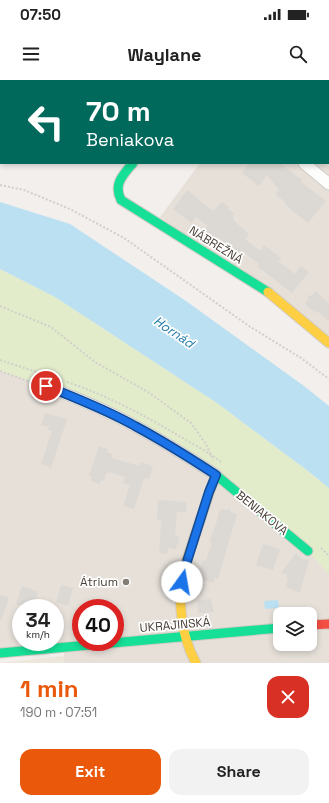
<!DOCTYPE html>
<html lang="en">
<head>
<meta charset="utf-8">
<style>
  :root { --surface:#fff; --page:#f2f2f2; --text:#222; --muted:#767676; --accent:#ea580c }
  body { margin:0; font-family:"Space Grotesk",sans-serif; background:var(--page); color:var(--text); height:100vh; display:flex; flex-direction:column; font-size:15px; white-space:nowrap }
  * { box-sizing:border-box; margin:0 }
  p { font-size:13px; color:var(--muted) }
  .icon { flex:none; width:22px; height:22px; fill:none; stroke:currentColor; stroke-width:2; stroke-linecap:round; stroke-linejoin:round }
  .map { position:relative; height:583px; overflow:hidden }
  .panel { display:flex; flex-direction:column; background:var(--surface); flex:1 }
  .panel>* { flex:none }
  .hud { position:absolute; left:0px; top:0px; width:329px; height:84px; box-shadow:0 2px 6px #0003; background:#00695c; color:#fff; overflow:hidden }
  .fabs { position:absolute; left:273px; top:527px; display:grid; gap:8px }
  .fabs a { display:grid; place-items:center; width:44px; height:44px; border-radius:8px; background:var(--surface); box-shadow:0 2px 6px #0003; font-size:20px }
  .speed { position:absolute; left:12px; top:519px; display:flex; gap:8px; font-size:20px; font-weight:700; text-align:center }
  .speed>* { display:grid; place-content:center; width:52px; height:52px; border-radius:50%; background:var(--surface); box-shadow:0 2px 6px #0003; line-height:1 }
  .speed small { font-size:10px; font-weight:400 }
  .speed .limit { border:6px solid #d22; background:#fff; color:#111 }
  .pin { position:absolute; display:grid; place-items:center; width:34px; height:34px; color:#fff; margin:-17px; border:2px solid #fff; border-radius:50%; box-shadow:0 1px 4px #0007 }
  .me { position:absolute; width:44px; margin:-22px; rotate:13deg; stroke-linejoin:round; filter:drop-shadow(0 0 3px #0008) }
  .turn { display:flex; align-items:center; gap:14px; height:84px; padding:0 20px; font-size:18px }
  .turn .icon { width:52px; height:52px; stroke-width:2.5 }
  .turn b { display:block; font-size:28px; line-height:34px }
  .round { display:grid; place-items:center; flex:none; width:42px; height:42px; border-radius:12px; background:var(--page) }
  .head { display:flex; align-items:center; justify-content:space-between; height:68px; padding:0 20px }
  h1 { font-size:24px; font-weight:600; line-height:30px; color:var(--accent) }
  .action { display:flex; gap:8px; margin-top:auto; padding:8px 20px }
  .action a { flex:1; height:46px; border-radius:12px; background:var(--accent); color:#fff; font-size:16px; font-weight:600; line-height:46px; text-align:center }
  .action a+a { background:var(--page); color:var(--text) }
  .status { display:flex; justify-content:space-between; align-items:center; height:28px; padding:0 20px; background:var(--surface); direction:ltr }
  .status svg { height:11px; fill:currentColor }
  header { display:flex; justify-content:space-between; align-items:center; height:52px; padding:0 20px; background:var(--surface); font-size:18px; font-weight:600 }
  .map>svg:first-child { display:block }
</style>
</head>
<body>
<div class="status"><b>07:50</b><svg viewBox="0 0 49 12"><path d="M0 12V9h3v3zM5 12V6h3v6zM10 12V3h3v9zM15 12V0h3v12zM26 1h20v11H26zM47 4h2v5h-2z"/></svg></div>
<header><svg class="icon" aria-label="menu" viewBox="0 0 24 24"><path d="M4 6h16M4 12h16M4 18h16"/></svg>Waylane<svg class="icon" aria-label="search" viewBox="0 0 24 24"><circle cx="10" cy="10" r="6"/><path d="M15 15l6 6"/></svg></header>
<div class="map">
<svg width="329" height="583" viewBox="0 0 329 583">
  <rect width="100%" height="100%" fill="#f2efec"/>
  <!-- residential -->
  <g fill="#e6e0d9" fill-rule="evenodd">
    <polygon points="275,0 329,0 329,256 160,137 200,83 328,83 328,1 274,1"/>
    <path d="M0,291L19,297L135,345L192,379L308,471L329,494V583H64V567L0,573ZM21,528H55V562H21ZM81,528H115V562H81ZM280,534H310V564H280Z"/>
  </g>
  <!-- education -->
  <polygon fill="#ede6db" points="64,576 64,583 0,583"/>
  <!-- green -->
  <polygon fill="#e2eccb" points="0,189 55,217 217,323 308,391 329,408 329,494 308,471 216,395 135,345 19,297 0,291"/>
  <!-- water -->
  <g fill="#bbe0f1">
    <polygon points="0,122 70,144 186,221 304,306 329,326 329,408 308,391 217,323 55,217 0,189"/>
    <polygon points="278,520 279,528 265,529 264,521"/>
  </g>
  <!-- building -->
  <g fill="#dcd8d4">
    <polygon points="249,83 279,83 302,100 301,102 326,121 308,143 295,133 284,123 285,122 275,114 279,110 267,95 259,106 242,93"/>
    <polygon points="187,110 213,131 222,122 229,127 228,129 234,133 232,136 234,138 233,140 249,154 245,159 260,171 264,165 281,178 278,181 295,194 301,186 309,192 292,213 257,186 259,184 242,171 239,175 218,157 216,160 204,151 208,146 196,137 191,143 173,129"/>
    <polygon points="315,211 329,223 329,241 317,231 316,233 305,224 309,219 307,215 312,216"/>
    <polygon points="45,333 67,339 51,388 41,384 52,351 48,350 49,347 41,345"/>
    <polygon points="99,366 108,369 107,372 113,374 111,378 140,386 141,382 153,386 149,399 144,398 134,429 123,426 130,405 123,404 125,397 109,392 108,394 106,393 104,401 101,400 100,404 90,401 92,397 89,396"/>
    <polygon points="158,420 187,422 186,432 177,432 175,456 179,456 178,465 177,465 176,469 168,468 167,474 159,473 161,441 157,440"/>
    <polygon points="220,429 227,430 230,429 231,432 237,434 218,499 215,498 213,503 201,499 202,494 199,493 203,480 206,481 212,463 210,463 210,459 216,444"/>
    <polygon points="263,464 280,469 273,490 256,485"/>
    <polygon points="296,473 302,479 309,480 300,513 286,507 288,499 286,499 287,495 281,493"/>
    <polygon points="61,505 73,508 68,526 56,522"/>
    <polygon points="22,506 38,512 33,528 25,528 24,527 16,524"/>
    <polygon points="0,515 9,518 1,540 0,540"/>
    <polygon points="211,519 214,532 198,533 197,520"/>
  </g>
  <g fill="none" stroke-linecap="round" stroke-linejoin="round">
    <defs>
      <g id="street">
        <polyline points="304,83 329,104"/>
        <path d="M46,306C76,318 107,330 135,346C163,361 190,378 216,395"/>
      </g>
      <g id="fast">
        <path d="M133,83C123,95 113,104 121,120L268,212"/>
        <polyline points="211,408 216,395 308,471"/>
        <polyline points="0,573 280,548"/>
      </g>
      <g id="slow">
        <polyline points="268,212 329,263"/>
        <path d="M196,583C181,556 177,521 184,490C186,479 191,469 194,458C200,441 205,425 211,408"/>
      </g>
      <polyline id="jam" points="310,545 329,544"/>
    </defs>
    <!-- street casing -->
    <use href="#street" stroke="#d0cdc9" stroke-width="13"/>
    <!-- fast casing -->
    <use href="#fast" stroke="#d2ccc2" stroke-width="11"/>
    <!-- slow casing -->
    <use href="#slow" stroke="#d2ccc2" stroke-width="11"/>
    <!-- jam casing -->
    <use href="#jam" stroke="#d2ccc2" stroke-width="11"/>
    <!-- path -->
    <g stroke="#d2cfca" stroke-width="2" stroke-dasharray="2 2" stroke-linecap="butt">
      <polyline points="118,0 118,1"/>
      <polyline points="141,0 147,1"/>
      <polyline points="209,0 209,1"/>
      <polyline points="185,1 187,0"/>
      <polyline points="0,105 24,110 70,129 124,158 249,246 301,278 329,299"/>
      <polyline points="0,226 51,247 95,282 148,312 191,343 206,364 213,380"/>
      <polyline points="0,280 46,295"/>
      <polyline points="0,291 36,304"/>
      <path d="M67,302C106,315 144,335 179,356C193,364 208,372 221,382"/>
      <polyline points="321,468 329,476"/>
    </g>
    <!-- street -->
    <use href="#street" stroke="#fdfdfc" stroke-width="11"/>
    <!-- fast -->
    <use href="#fast" stroke="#16e098" stroke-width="9"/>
    <!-- slow -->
    <use href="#slow" stroke="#ffcf43" stroke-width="9"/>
    <!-- jam -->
    <use href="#jam" stroke="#f24e42" stroke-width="9"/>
  </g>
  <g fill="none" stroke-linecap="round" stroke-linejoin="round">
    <defs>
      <path id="route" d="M46,306C76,318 107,330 135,346C163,361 190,378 216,395L209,412L183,494L182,502"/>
    </defs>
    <!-- route casing -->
    <use href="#route" stroke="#114b97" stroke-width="10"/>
    <!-- route -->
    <use href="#route" stroke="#1a73e8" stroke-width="7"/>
  </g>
  <!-- markers -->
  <circle fill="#847d76" stroke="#fff" stroke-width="1.5" cx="126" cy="502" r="4"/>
  <g text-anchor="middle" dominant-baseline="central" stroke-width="3.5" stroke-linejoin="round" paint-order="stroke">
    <!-- street labels -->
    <g font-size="12" fill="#494037" stroke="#fff">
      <text transform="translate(216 165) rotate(32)">NÁBREŽNÁ</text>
      <text transform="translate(262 433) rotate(39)">BENIAKOVA</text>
      <text transform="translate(175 545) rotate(-5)">UKRAJINSKÁ</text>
    </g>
    <!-- poi labels -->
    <g font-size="12" fill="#494037" stroke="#fff" text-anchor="end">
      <text x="118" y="502">Átrium</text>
    </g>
    <!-- water labels -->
    <g font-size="13" font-style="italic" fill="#287ea9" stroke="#fff">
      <text transform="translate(174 252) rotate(34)">Hornád</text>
    </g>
  </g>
</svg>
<div class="fabs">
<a><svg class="icon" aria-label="layers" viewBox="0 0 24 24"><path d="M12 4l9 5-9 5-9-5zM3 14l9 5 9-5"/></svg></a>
</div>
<div class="speed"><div>34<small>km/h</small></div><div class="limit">40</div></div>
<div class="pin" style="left:46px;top:306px;background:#d93025"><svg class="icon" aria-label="arrive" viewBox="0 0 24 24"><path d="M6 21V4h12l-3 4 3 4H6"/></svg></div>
<svg class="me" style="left:182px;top:502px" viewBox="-20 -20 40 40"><circle r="19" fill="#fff"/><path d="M0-13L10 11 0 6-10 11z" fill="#1a73e8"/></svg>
<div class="hud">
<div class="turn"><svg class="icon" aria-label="left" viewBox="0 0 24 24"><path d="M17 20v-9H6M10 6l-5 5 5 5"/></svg><div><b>70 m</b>Beniakova</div></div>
</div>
</div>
<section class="panel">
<div class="head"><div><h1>1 min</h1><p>190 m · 07:51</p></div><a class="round" style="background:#d93025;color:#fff"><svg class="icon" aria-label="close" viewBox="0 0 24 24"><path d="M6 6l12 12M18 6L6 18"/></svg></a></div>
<div class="action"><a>Exit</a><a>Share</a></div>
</section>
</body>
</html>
